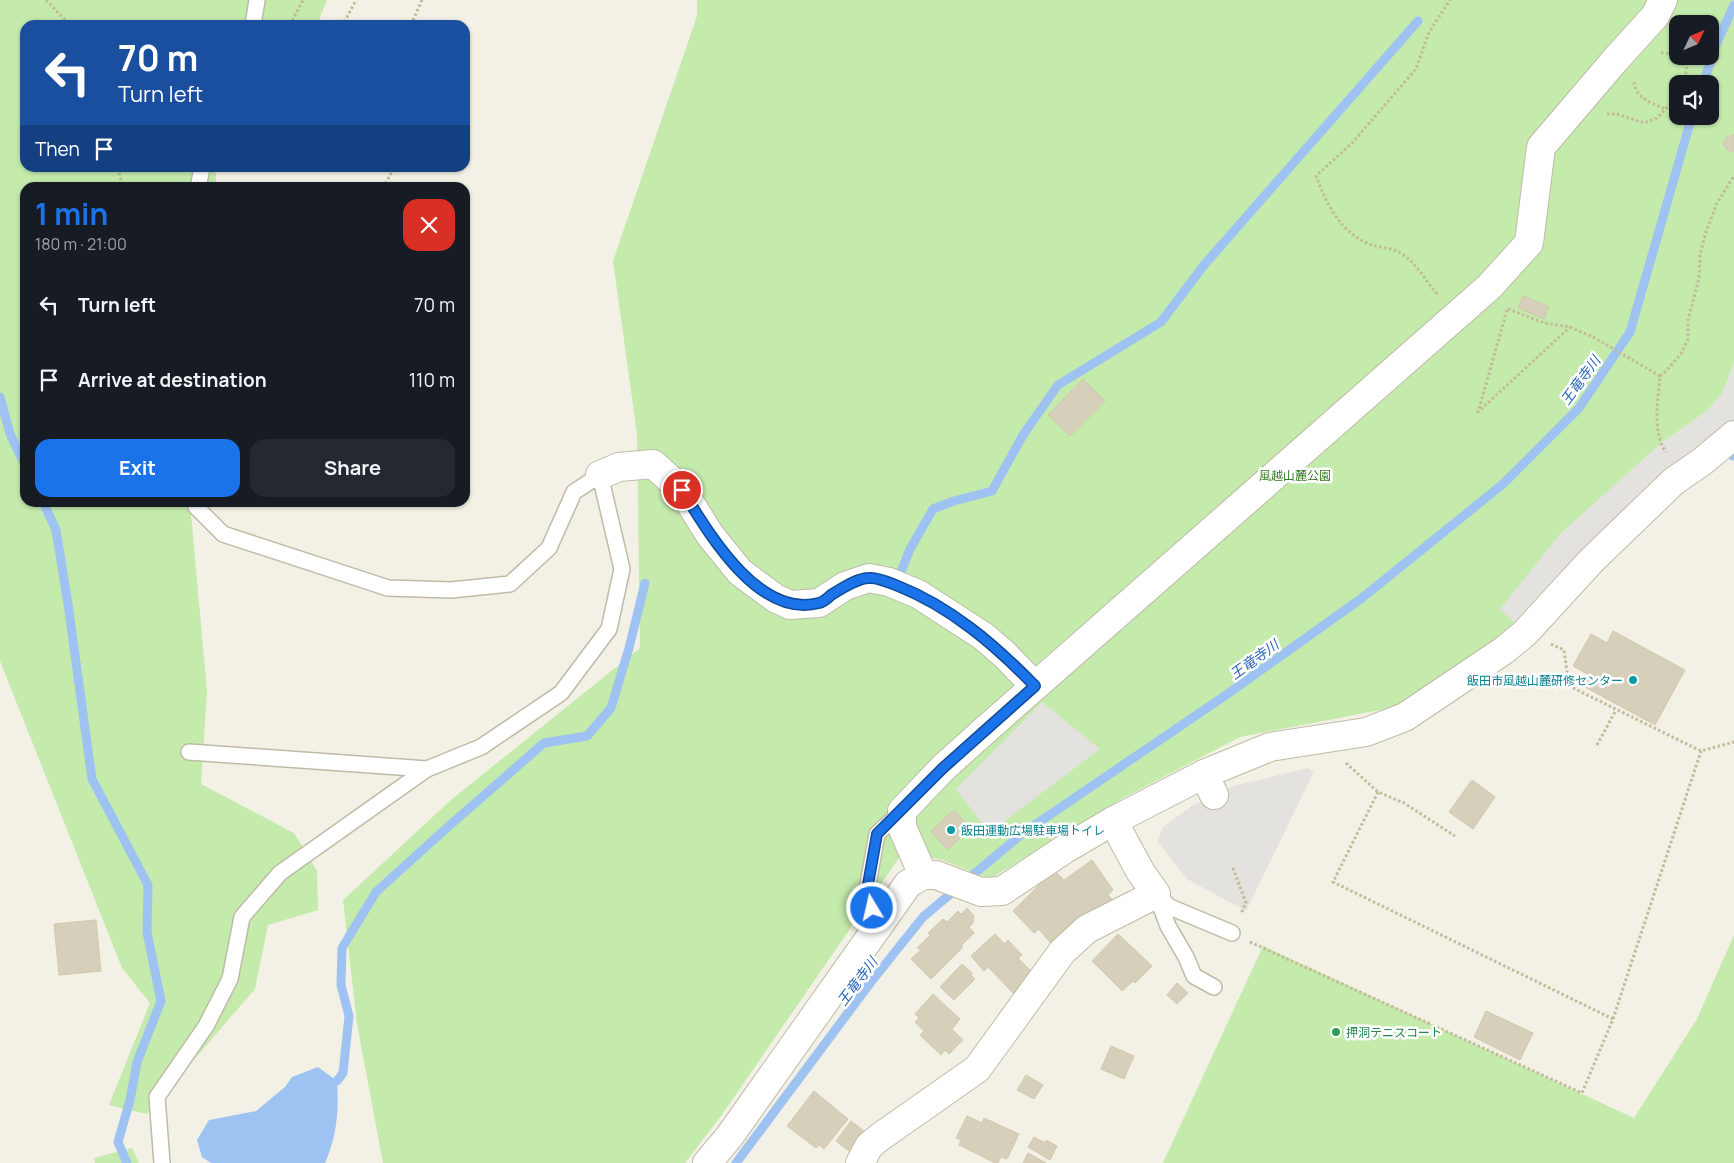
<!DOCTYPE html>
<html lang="en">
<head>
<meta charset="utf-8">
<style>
  :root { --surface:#171b24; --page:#242831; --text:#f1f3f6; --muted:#9ea1a6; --accent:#1a73e8 }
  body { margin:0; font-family:Manrope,"Noto Sans JP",sans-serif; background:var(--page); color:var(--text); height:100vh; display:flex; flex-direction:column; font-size:19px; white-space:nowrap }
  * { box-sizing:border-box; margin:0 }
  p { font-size:16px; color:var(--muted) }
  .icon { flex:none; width:28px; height:28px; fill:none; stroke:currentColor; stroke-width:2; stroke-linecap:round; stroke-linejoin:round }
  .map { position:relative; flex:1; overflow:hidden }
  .side { position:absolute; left:20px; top:182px; width:450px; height:325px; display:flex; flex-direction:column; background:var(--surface); border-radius:15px; box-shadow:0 1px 4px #0004 }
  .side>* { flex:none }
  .hud { position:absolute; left:20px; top:20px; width:450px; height:152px; border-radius:15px; box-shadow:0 1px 4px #0004; background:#1a4fa0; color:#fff; overflow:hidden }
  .needle { width:32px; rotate:46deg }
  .buttons { position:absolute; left:1669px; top:15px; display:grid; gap:10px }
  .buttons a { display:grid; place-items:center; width:50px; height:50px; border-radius:10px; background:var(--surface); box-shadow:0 1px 4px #0004; font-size:25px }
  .pin { position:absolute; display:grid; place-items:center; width:42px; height:42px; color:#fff; margin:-21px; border:2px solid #fff; border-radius:50%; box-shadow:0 1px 5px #0007 }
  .me { position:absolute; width:55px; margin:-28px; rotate:351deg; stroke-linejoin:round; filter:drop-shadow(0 0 4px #0008) }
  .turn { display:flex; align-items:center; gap:18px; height:105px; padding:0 15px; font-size:22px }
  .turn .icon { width:65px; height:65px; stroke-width:2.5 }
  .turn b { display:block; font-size:35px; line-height:42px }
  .then { display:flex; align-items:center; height:48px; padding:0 15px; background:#0003; gap:10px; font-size:19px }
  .round { display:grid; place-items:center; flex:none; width:52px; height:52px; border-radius:15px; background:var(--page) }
  .overview { display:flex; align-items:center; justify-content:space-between; height:85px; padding:0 15px }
  h1 { font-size:30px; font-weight:700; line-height:38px; color:var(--accent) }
  .action { display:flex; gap:10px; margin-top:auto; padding:10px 15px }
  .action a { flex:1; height:58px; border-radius:15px; background:var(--accent); color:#fff; font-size:20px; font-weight:700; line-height:58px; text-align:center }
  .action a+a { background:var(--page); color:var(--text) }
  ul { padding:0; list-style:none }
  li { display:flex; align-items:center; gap:15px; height:75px; padding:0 15px }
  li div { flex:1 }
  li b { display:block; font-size:19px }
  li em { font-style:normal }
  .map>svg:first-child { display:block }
</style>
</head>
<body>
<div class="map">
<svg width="1734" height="1163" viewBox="0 0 1734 1163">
  <rect width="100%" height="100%" fill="#f3f1e5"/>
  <!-- green -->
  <g fill="#c4eaac" fill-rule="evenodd">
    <polygon points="0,0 327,0 317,25 25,25 25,168 216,168 216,187 25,188 25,502 190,503 207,691 201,784 294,833 317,871 318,910 268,925 255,989 147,1114 109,1105 150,1003 122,968 0,661"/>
    <path d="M697,0H1734V363L1722,394L1707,411L1660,444L1500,609L1517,625L1406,705L1240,737L1125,797L990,879L942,860L903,852L721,1116L685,1163H383L357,1024L343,900L452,799L640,648L637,434L613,261L697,16ZM1678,24H1710V56H1678ZM1678,84H1710V116H1678Z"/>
    <polygon points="1734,935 1734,1163 1163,1163 1263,946 1634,1118 1697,1019"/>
    <polygon points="132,1148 139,1163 95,1163 94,1158"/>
  </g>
  <!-- parking -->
  <g fill="#e4e2de">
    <polygon points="1734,363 1734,435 1525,633 1500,609 1560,534 1660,444 1707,411 1722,394"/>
    <polygon points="1042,702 1100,749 989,833 956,789"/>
    <polygon points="1308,768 1314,772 1246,911 1187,879 1157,841 1163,827 1193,805 1233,786"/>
  </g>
  <!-- water -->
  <path fill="#9ec3f3" d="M318,1067L337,1081C339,1111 337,1135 325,1163H211L202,1157L197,1140L209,1120L256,1111L285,1087L292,1077Z"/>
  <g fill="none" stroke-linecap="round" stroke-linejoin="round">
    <!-- stream -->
    <g stroke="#9ec3f3" stroke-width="9">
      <polyline points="1703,84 1716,45 1734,5"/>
      <polyline points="0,397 10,434 25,465"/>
      <polyline points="1733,456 1734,455"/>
      <polyline points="43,502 56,530 68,604 92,779 148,885 147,932 161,1001 137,1062 130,1100 118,1142 127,1163"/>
      <polyline points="901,572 910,549 933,509 954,501 992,491 1023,435 1058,385 1161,322 1204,265 1418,21"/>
      <polyline points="337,1081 343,1073 349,1016 341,985 342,948 376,892 450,825 544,743 587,736 611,708 629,648 645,583"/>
      <polyline points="736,1163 871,982 923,917 1023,833 1226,695 1362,598 1503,484 1579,408 1630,332 1692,116"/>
    </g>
  </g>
  <!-- building -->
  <g fill="#d6cfba" stroke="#d1c8ad">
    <polygon points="1734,135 1734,151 1729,152 1723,144 1727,137"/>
    <polygon points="1523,296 1549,307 1544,319 1518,308"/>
    <polygon points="1083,379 1105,401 1070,436 1048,415"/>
    <polygon points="1613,631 1685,670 1655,725 1583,686 1589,675 1573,666 1591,634 1607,643"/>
    <polygon points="1472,780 1495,797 1473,829 1449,812"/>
    <polygon points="954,810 971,829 947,850 931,831"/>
    <polygon points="1092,860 1113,890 1108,895 1113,900 1082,921 1079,918 1052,945 1039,929 1034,933 1013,911 1054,870 1064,880"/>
    <polygon points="967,908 974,916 973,923 969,927 974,933 961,946 963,947 931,979 911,959 921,950 917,948 930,935 928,933 943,919 947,922 958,911 961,914"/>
    <polygon points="96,920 101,971 59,975 54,924"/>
    <polygon points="995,934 1005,944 1008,940 1022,955 1018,958 1034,974 1013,993 988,967 984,971 971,956"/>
    <polygon points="1118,934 1152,966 1135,983 1133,981 1122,991 1092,961"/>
    <polygon points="962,964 972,973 971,975 975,979 954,1000 940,987"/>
    <polygon points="1177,983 1188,993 1177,1004 1167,995"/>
    <polygon points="933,994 960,1019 952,1029 963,1040 949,1054 945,1050 941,1055 920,1035 924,1031 915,1022 919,1018 915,1014"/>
    <polygon points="1486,1011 1533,1033 1520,1060 1474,1037"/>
    <polygon points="1111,1046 1134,1056 1124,1079 1101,1069"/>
    <polygon points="1026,1075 1043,1085 1034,1099 1017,1090"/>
    <polygon points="814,1091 848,1119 824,1149 819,1145 816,1148 787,1126"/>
    <polygon points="967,1116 982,1123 984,1118 1019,1134 1007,1159 1001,1157 998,1163 995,1163 959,1145 961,1140 956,1138"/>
    <polygon points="851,1121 865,1132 849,1151 836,1141"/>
    <polygon points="1034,1137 1045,1143 1046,1140 1057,1146 1050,1160 1028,1147"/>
    <polygon points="1028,1153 1046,1163 1023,1163"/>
  </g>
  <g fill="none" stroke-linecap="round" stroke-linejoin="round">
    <defs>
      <g id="service">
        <polyline points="253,25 257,0"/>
        <polyline points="198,188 202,168"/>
        <polyline points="189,752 427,769"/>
        <polyline points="1156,894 1168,926 1186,957 1194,976 1214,987"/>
        <polyline points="1157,895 1170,907 1232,933"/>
        <polyline points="877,927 867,890 877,834 902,811"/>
        <polyline points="162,1163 157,1097 206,1026 230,979 242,917 280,873 427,769 481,747 561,693 609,629 622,569 600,475 574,492 549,548 510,584 451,590 388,588 223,534 196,507 196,502"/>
      </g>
      <g id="minor">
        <polyline points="600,475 619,467 653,464 682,490 710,535 740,572 775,598 790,605 819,603 845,586 869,578 889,582 918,594 983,636 1004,654 1035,686"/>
        <polyline points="1204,774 1214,795"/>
        <polyline points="923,875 902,827 902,811 943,768 983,732 1489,287 1529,243 1541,147 1616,59 1655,16 1663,0"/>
        <polyline points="707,1163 729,1137 908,884 923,875 936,875 981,892 1002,891 1065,849 1113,821 1204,774 1270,747 1366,732 1405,717 1503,651 1525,633 1591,561 1674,481 1703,461 1734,435"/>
        <polyline points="860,1163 869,1146 880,1137 977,1069 1062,952 1087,929 1156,894 1140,871 1113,821"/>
      </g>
    </defs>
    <!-- service casing -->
    <use href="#service" stroke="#bfbba7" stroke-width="18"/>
    <!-- minor casing -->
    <use href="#minor" stroke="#bfbba7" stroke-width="30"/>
    <!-- path -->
    <g stroke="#c2ba98" stroke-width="3" stroke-dasharray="2.5 2.5" stroke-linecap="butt">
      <polyline points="46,0 70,25"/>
      <polyline points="290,25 303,0"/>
      <polyline points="340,25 346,19 356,0"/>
      <polyline points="411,25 422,0"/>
      <path d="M1661,53C1671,51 1680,61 1687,68L1683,84"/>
      <path d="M1634,82C1635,98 1653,104 1666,109"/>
      <polyline points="1607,114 1617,114 1644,123 1657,118 1678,96"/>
      <polyline points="118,168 123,188"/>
      <polyline points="383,188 394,168"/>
      <path d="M1437,294C1425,280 1418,265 1402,254C1394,248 1382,248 1372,245C1341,234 1327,205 1316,176L1352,143L1416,69L1429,32L1450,0"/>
      <path d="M1508,309L1544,323L1570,327L1593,337L1660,376C1658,399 1652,434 1666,452"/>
      <polyline points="1507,310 1478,412 1570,327"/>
      <polyline points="1660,376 1667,370 1681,354 1688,339 1688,320 1699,278 1700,255 1706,232 1717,203 1734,176"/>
      <polyline points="1551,644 1564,650 1569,686 1701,751 1734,742"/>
      <polyline points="1597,745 1616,710"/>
      <polyline points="1346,763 1378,792 1404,803 1455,836"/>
      <polyline points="1378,792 1333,882 1613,1019"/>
      <polyline points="1233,868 1246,903 1241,914"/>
      <polyline points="1250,942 1582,1093 1613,1019 1701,751"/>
    </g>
    <!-- service -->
    <use href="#service" stroke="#fff" stroke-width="15"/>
    <!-- minor -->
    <use href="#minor" stroke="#fff" stroke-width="28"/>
  </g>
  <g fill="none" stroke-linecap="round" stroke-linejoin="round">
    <defs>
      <path id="route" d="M682,490C708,532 758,619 819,603C823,602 828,598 831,595C841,589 857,578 869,578C878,577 890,583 898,586C951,607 995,645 1035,686L943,768L877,834L867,890L872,908"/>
    </defs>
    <!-- route casing -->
    <use href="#route" stroke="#114b97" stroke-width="12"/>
    <!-- route -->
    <use href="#route" stroke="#1a73e8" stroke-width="9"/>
  </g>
  <!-- markers -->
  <g fill="#0f9aa8" stroke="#fff" stroke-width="2">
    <circle cx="1633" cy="680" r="5"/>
    <circle cx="951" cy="830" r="5"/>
  </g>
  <circle fill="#2e9e5b" stroke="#fff" stroke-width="2" cx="1336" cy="1032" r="5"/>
  <g text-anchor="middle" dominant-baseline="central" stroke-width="5" stroke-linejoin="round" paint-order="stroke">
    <!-- park labels -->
    <g font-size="12" fill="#387b25" stroke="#fff">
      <text x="1295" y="475">風越山麓公園</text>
    </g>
    <!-- culture labels -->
    <g font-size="12" fill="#0d838f" stroke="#fff" text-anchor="end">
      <text x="1623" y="680">飯田市風越山麓研修センター</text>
      <text x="961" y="830" text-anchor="start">飯田運動広場駐車場トイレ</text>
    </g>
    <!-- leisure labels -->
    <g font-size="12" fill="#27864d" stroke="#fff" text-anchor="start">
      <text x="1346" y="1032">押洞テニスコート</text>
    </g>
    <!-- water labels -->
    <g font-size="14" font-style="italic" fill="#2964b7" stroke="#fff">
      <text transform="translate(1580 380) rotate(-54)">王竜寺川</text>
      <text transform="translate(1254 659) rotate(-36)">王竜寺川</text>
      <text transform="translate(857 981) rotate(-53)">王竜寺川</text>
    </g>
  </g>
</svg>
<div class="buttons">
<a><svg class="needle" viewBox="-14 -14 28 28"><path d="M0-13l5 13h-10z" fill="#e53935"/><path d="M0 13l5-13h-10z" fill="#9ea1a6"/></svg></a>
<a><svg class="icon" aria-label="sound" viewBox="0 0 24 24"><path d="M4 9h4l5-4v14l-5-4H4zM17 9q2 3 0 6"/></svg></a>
</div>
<div class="pin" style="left:682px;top:490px;background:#d93025"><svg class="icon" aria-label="arrive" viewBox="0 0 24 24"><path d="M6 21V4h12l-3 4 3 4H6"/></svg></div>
<svg class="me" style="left:872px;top:908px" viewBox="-20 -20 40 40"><circle r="17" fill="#1a73e8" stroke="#fff" stroke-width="3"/><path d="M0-11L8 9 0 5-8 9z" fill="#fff"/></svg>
<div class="hud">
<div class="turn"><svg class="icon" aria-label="left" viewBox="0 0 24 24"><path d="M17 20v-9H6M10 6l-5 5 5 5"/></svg><div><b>70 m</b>Turn left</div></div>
<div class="then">Then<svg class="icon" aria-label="arrive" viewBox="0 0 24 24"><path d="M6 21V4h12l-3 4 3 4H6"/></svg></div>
</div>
<section class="side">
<div class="overview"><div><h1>1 min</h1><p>180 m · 21:00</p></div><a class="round" style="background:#d93025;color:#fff"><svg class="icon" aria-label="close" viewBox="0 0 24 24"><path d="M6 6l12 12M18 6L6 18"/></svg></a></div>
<ul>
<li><svg class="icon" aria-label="left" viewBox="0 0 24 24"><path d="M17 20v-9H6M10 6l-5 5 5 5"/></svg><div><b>Turn left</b></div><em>70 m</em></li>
<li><svg class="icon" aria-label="arrive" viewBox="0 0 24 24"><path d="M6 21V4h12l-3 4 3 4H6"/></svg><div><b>Arrive at destination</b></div><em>110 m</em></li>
</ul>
<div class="action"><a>Exit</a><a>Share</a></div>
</section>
</div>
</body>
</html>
